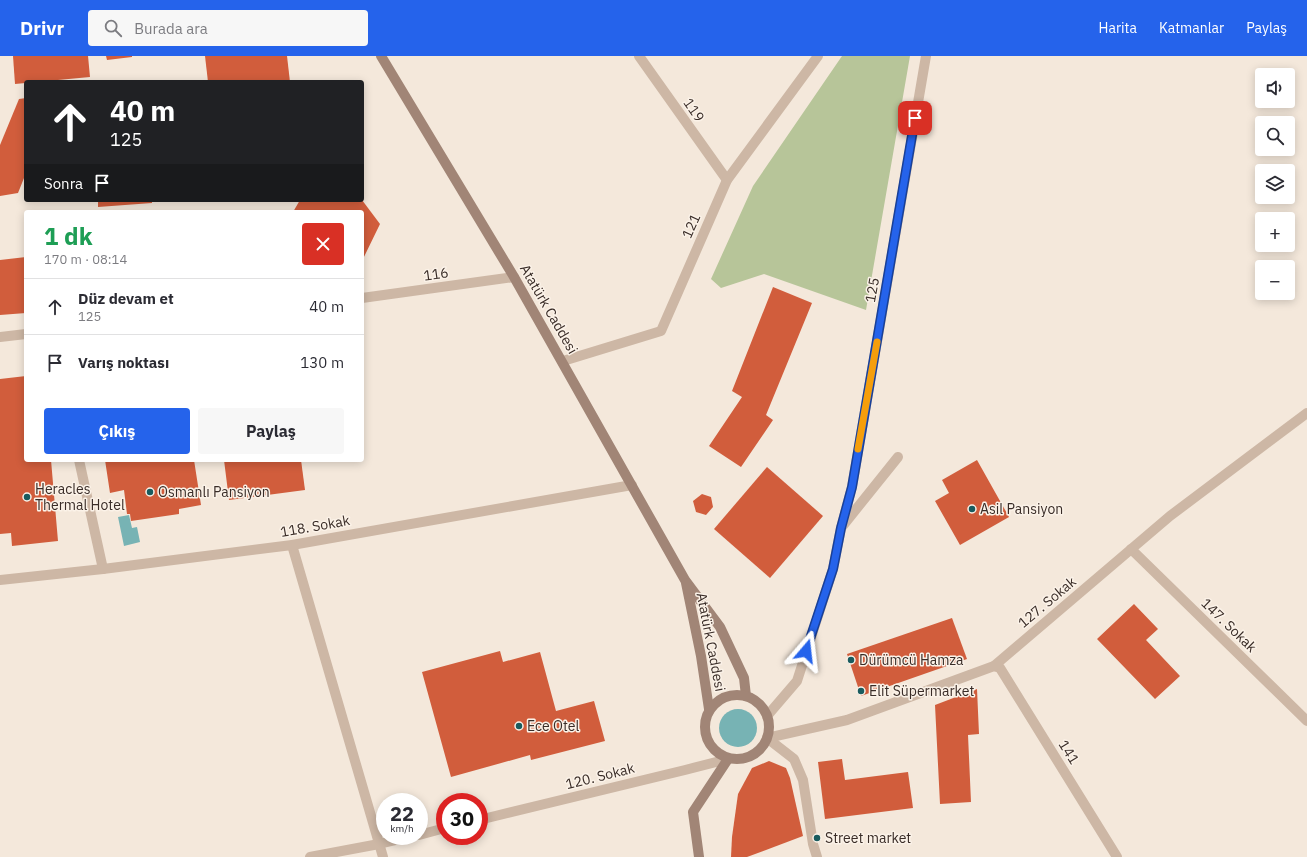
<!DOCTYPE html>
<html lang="tr">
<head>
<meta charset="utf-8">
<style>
  :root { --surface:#fff; --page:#f7f7f7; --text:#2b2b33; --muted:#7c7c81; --line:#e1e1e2; --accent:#2563eb }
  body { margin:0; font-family:"IBM Plex Sans",sans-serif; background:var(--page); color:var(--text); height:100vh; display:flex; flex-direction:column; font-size:15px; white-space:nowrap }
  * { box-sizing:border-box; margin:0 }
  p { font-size:13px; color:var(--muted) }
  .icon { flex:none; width:22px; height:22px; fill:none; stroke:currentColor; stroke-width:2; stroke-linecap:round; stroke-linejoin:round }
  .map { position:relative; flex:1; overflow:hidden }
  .panel { position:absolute; left:24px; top:154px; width:340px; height:252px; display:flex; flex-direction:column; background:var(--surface); border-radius:4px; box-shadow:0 2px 10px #0003 }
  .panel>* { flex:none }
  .banner { position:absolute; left:24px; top:24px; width:340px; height:122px; border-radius:4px; box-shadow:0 2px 10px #0003; background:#202124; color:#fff; overflow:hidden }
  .tools { position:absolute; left:1255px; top:12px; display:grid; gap:8px }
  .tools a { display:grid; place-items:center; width:40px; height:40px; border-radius:4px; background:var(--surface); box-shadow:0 2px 10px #0003; font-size:20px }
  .speed { position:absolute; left:376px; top:737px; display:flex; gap:8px; font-size:20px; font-weight:700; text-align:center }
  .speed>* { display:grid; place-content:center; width:52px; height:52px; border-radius:50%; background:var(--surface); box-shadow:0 2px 10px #0003; line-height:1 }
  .speed small { font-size:10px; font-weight:400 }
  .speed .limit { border:6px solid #d22; background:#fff; color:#111 }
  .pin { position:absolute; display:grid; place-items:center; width:34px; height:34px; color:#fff; margin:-17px; border-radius:8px; box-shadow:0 2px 6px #0006 }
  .me { position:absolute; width:44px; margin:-22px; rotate:17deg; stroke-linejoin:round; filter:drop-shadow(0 0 3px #0008) }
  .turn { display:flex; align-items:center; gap:14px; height:84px; padding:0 20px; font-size:18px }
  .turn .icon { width:52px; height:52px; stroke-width:2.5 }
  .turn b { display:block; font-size:28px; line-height:34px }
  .then { display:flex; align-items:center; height:38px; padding:0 20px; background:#0003; gap:8px; font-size:15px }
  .round { display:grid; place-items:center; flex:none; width:42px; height:42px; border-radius:4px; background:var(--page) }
  .overview { display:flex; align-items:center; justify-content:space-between; height:68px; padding:0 20px }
  h1 { font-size:24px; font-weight:800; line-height:30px; color:#1e9e55 }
  .primary-button { display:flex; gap:8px; margin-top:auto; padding:8px 20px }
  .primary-button a { flex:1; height:46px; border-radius:4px; background:var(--accent); color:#fff; font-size:16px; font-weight:800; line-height:46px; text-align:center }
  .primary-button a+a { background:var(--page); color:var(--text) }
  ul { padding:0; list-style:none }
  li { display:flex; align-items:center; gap:12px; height:56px; padding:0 20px; border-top:1px solid var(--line) }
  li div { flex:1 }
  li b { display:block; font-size:15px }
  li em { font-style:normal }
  header { display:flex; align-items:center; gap:24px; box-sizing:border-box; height:56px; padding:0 20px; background:var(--accent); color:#fff }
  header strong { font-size:19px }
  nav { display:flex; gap:22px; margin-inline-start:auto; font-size:14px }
  .search { width:280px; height:36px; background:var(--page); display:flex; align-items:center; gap:10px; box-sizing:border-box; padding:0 14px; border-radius:4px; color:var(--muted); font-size:15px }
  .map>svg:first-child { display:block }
</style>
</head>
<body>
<header>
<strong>Drivr</strong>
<div class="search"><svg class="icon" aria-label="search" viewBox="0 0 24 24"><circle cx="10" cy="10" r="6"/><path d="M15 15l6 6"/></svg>Burada ara</div>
<nav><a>Harita</a><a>Katmanlar</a><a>Paylaş</a></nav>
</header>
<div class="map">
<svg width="1307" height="801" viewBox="0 0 1307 801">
  <rect width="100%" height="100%" fill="#f4e8db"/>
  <!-- green -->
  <polygon fill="#b7c599" points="842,0 910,0 866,254 764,218 721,232 711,223 753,130"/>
  <!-- water -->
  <g fill="#77b3b4">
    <polygon points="129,459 132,472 137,471 140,486 124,490 118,461"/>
    <circle cx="738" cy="672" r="19"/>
  </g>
  <!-- building -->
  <g fill="#d15d3c">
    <polygon points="13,0 88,0 90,21 15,28"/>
    <polygon points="106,0 132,0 132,1 107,4"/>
    <polygon points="205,0 287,0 290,26 208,26"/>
    <polygon points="26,42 26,117 18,137 0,140 0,89 19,43"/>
    <polygon points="98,144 152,144 152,147 98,151"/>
    <polygon points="300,144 362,144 380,168 362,205 362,156 293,156"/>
    <polygon points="26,201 26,257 0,259 0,204"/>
    <polygon points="773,231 812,247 766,359 773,364 741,411 709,390 742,341 732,335"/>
    <polygon points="26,320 26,404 51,404 58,485 12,490 11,477 0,478 0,323"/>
    <polygon points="105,404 194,404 201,449 179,453 179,458 131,465 130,458 127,458 124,434 110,437"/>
    <polygon points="224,404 301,404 305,434 229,444"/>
    <polygon points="977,404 1009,461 960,489 935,445 949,437 942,424"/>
    <polygon points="767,411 823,460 770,522 714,473"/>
    <polygon points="702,438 711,441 713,451 706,459 696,456 693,445"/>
    <polygon points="1134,548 1158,573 1146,584 1180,620 1155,643 1097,583"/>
    <polygon points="952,562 967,603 861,640 847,598"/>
    <polygon points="500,595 503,606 540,596 556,655 594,645 605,685 531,704 530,699 451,721 422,616"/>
    <polygon points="977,633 979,678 968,679 971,746 940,748 935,649"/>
    <polygon points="842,703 845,724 908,716 913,752 825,763 818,706"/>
    <polygon points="769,705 786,712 790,722 803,780 747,801 731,801 732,781 738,738 752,712"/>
  </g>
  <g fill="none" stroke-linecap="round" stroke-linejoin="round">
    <!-- street -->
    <g stroke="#cdb7a5" stroke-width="10">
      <polyline points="639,0 727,124"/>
      <polyline points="362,242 514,221"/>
      <polyline points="0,281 26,278"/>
      <polyline points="563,305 661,275 727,124 818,0"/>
      <polyline points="79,404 103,513"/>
      <polyline points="841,472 852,431 926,0"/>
      <polyline points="292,489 383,801"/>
      <polyline points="1131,493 1307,665"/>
      <polyline points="0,524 103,513 292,489 632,429"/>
      <polyline points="994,610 1000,612 1117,801"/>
      <polyline points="767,660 797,625 833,513 841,472 898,401"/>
      <polyline points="767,682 847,664 994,610 1170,460 1307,357"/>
      <polyline points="767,682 794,703 803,724 813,788 817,801"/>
      <polyline points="479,764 685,714 728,703"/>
      <polyline points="419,779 445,772"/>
      <polyline points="310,801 379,788 413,780"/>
    </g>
    <!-- secondary -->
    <g stroke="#a18576" stroke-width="10">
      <polyline points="381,0 514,221 685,524 720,571 744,622 746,640"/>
      <polyline points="686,527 701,600 709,653"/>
      <circle cx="737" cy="671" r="32"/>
      <polyline points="699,801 693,756 728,703"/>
    </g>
  </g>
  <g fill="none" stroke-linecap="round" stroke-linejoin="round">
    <defs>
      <polyline id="route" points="806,595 833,513 841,472 852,431 915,62"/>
    </defs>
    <!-- route casing -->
    <use href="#route" stroke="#184099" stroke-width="10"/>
    <!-- route -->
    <use href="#route" stroke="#2563eb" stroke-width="7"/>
    <!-- slow -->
    <polyline stroke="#f59e0b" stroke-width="7" points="858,393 877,286"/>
  </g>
  <!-- markers -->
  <g fill="#195b5e" stroke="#fbf2e8" stroke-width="1.5">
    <circle cx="150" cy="436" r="4"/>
    <circle cx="27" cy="441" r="4"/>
    <circle cx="972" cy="453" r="4"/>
    <circle cx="851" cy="604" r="4"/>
    <circle cx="861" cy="635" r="4"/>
    <circle cx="519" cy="670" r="4"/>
    <circle cx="817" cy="782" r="4"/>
  </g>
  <g text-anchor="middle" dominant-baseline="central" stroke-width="3" stroke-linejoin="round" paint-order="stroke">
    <!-- street labels -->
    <g font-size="14" fill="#392c27" stroke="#fbf2e8">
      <text transform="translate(694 54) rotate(55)">119</text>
      <text transform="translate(691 170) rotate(-66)">121</text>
      <text transform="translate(436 218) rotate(-8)">116</text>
      <text transform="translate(872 234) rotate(-80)">125</text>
      <text transform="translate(549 253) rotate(60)">Atatürk Caddesi</text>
      <text transform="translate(315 470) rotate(-10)">118. Sokak</text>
      <text transform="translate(1047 546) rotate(-40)">127. Sokak</text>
      <text transform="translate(1229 569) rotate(44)">147. Sokak</text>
      <text transform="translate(711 586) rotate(79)">Atatürk Caddesi</text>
      <text transform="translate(1069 696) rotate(58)">141</text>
      <text transform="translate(600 720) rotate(-14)">120. Sokak</text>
    </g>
    <!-- poi labels -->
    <g font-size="14" fill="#392c27" stroke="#fbf2e8" text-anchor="start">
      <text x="35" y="433">Heracles<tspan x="35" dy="16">Thermal Hotel</tspan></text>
      <text x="158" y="436">Osmanlı Pansiyon</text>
      <text x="980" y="453">Asil Pansiyon</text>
      <text x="859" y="604">Dürümcü Hamza</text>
      <text x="869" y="635">Elit Süpermarket</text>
      <text x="527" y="670">Ece Otel</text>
      <text x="825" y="782">Street market</text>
    </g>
  </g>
</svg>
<div class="tools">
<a><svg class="icon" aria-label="sound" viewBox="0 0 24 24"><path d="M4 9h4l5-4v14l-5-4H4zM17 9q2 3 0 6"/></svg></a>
<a><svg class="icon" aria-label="search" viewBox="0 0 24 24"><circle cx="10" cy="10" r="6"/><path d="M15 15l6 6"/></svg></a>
<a><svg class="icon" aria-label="layers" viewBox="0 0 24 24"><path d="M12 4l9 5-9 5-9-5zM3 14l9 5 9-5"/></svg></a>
<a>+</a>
<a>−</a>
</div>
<div class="speed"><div>22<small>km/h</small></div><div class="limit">30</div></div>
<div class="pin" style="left:915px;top:62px;background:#d93025"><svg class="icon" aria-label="arrive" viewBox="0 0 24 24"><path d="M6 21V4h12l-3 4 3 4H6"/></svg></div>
<svg class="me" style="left:806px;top:595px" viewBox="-20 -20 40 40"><path d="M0-17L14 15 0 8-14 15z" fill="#2563eb" stroke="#fff" stroke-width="4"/></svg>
<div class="banner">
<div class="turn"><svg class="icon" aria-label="ahead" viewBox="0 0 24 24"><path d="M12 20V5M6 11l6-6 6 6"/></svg><div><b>40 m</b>125</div></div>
<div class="then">Sonra<svg class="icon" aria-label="arrive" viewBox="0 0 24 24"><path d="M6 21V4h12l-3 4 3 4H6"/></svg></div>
</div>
<section class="panel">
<div class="overview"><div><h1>1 dk</h1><p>170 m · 08:14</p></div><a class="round" style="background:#d93025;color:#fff"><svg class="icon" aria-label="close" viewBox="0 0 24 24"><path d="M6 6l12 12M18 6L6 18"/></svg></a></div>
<ul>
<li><svg class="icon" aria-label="ahead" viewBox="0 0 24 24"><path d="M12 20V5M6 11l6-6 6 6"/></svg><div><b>Düz devam et</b><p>125</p></div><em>40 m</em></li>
<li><svg class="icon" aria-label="arrive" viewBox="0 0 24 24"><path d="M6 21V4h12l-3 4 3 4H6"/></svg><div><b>Varış noktası</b></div><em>130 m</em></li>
</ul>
<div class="primary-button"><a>Çıkış</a><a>Paylaş</a></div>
</section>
</div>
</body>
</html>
